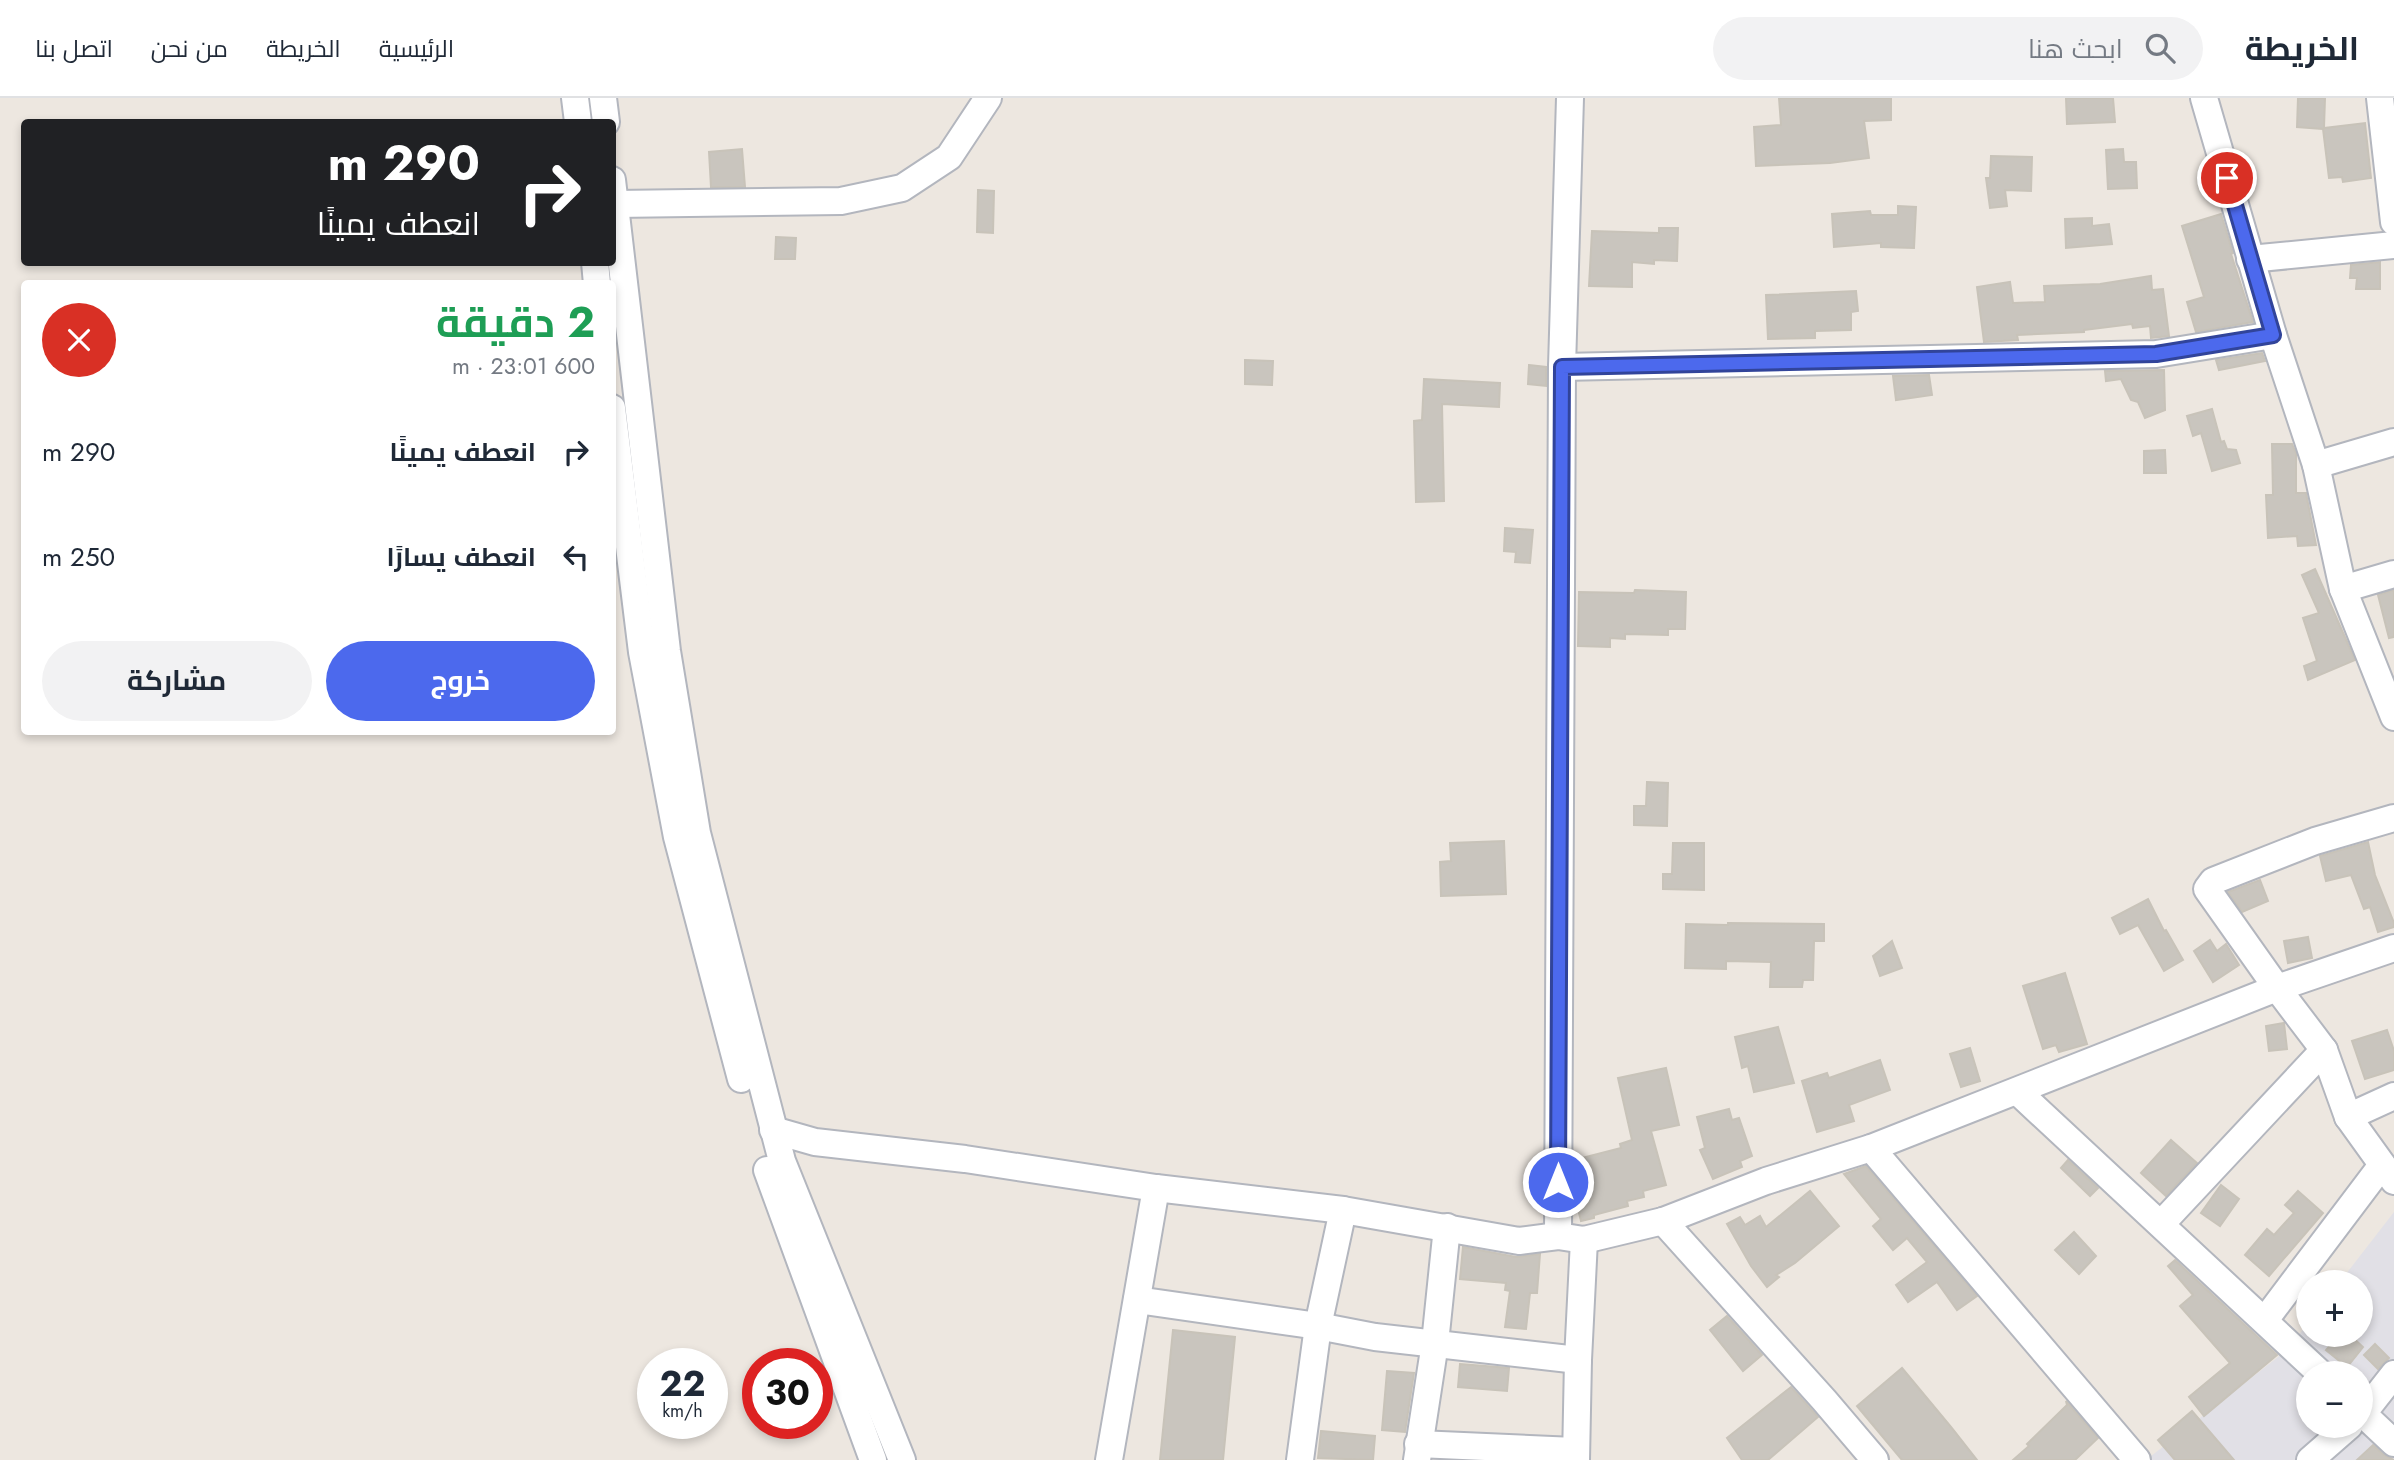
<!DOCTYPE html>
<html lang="ar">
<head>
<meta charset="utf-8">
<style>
  :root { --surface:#fff; --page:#f2f2f3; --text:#1f2937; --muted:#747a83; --line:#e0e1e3; --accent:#4c69ed }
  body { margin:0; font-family:Jost,Cairo,sans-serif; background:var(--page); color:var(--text); direction:rtl; height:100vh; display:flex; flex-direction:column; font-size:26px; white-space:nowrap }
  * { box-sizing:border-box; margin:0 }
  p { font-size:23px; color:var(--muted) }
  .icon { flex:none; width:38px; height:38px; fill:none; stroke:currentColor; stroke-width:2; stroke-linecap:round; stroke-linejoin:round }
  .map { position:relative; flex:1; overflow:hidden; direction:ltr }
  .sheet { position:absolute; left:21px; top:182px; width:595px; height:455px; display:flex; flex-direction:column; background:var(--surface); border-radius:7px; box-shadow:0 4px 10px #0003; direction:rtl }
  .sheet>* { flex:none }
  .guide { position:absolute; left:21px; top:21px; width:595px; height:147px; border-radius:7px; box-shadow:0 4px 10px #0003; direction:rtl; background:#202124; color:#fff; overflow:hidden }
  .fabs { position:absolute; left:2296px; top:1172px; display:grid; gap:14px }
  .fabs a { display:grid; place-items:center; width:77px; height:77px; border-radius:50%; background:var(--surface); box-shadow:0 4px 10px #0003; font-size:35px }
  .speed { position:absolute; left:637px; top:1250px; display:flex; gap:14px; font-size:35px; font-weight:700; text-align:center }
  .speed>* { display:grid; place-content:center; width:91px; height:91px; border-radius:50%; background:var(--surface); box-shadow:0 4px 10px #0003; line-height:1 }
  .speed small { font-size:18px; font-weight:400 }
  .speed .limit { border:10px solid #d22; background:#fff; color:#111 }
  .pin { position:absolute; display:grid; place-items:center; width:60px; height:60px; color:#fff; margin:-30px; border:4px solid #fff; border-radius:50%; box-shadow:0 2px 7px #0007 }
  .me { position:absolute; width:77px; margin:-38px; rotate:0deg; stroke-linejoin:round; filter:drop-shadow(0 0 5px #0008) }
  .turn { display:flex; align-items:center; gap:24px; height:147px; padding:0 21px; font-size:32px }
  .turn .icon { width:91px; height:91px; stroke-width:2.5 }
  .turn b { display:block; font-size:49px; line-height:60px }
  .round { display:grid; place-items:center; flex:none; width:74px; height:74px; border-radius:37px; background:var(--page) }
  .headline { display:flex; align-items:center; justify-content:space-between; height:119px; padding:0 21px }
  h1 { font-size:42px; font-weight:700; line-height:52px; color:#1e9e55 }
  .cta { display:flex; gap:14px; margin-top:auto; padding:14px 21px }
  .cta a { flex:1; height:80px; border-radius:42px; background:var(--accent); color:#fff; font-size:28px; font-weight:700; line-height:80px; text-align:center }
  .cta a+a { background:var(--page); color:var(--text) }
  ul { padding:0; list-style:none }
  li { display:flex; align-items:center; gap:21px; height:105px; padding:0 21px }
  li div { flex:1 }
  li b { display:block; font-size:26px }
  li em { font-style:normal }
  header { display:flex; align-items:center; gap:42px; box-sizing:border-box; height:98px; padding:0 35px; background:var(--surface); border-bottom:2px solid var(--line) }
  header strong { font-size:33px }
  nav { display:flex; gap:38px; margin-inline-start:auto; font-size:24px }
  .search { width:490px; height:63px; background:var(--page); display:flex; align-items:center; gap:18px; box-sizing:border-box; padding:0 24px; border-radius:38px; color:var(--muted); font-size:26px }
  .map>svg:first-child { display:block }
</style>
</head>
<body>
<header>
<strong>الخريطة</strong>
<div class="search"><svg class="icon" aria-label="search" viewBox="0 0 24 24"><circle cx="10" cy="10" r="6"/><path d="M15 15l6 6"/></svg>ابحث هنا</div>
<nav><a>الرئيسية</a><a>الخريطة</a><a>من نحن</a><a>اتصل بنا</a></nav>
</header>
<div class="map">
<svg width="2394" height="1362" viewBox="0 0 2394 1362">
  <rect width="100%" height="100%" fill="#ede7e0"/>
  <!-- industrial -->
  <path fill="#e1e0e6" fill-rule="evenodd" d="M2394,1114V1362H2146L2287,1252L2308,1225V1237H2361V1185H2339ZM2308,1276H2361V1328H2308Z"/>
  <!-- building -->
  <g fill="#c9c5be" stroke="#c8c3b9" stroke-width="2">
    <polygon points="1779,0 1891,0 1891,22 1864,23 1869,60 1830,65 1756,68 1754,29 1781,27"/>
    <polygon points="2066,0 2113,0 2115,24 2067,26"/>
    <polygon points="2298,0 2325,0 2324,30 2365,25 2371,80 2343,84 2342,79 2329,80 2323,31 2297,29"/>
    <polygon points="742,51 745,89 711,89 709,54"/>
    <polygon points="2123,51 2124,64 2136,64 2137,90 2108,91 2106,52"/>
    <polygon points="1991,58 2032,59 2031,93 2005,92 2007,108 1990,110 1986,80 1990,80"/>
    <polygon points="978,92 994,93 993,135 977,134"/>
    <polygon points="1898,108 1916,109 1914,150 1881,149 1881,145 1834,149 1832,116 1870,113 1871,117 1898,117"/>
    <polygon points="2221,116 2233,155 2231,156 2253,224 2196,234 2187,204 2204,199 2182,128"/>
    <polygon points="2092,120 2092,128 2109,126 2112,146 2066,150 2065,121"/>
    <polygon points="1659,130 1678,130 1677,163 1654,162 1654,166 1632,164 1632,189 1589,188 1592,133 1659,135"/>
    <polygon points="776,139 796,140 795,161 775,161"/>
    <polygon points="2380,164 2380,191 2356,191 2357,180 2350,180 2351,167"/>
    <polygon points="2151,178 2152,192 2163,191 2169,238 2151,240 2150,228 2133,230 2132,226 2084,232 2084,234 2017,237 2018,242 1984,244 1977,189 2010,184 2013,205 2045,204 2044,188 2100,186"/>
    <polygon points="1856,193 1858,213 1851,214 1851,232 1815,233 1815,240 1768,241 1766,197"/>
    <polygon points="2262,255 2265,263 2219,272 2216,262"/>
    <polygon points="1245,262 1273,263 1272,287 1245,286"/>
    <polygon points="1529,267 1546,269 1546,288 1528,286"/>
    <polygon points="2164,272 2165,312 2145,320 2138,304 2131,302 2121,281 2106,283 2105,273"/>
    <polygon points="1929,277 1932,297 1896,302 1893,278"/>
    <polygon points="1424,281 1500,285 1499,309 1442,306 1444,403 1416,404 1414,323 1422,322"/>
    <polygon points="2212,311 2221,344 2224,343 2227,351 2236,352 2240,365 2212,373 2201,335 2193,338 2187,318"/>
    <polygon points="2272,346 2292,346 2296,355 2296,395 2306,395 2316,447 2298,448 2297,438 2268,440 2266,397 2273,397"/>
    <polygon points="2165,352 2166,375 2144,375 2144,353"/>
    <polygon points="1505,430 1533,432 1530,465 1515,464 1516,454 1504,453"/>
    <polygon points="2315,471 2355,562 2308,582 2304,568 2317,563 2303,520 2319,515 2302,477"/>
    <polygon points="1635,492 1686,494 1685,531 1668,531 1668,537 1625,536 1625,541 1610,540 1610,549 1578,548 1579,494 1634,495"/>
    <polygon points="2394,492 2394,539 2389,540 2378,497"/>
    <polygon points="1647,684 1668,685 1667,728 1634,727 1634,708 1646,708"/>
    <polygon points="1504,743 1506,796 1441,798 1440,764 1451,763 1450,745"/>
    <polygon points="2368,744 2375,777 2394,825 2394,829 2378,834 2370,809 2364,811 2351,777 2326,783 2320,758"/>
    <polygon points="1673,745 1704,745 1704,792 1663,791 1663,776 1672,776"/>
    <polygon points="2260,782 2268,803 2242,814 2228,794"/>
    <polygon points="2148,801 2164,833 2166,832 2183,862 2164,873 2138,827 2120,836 2112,820"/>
    <polygon points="1728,825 1824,826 1824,843 1814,843 1813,882 1803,882 1802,889 1770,889 1771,864 1726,863 1726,871 1685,870 1686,826 1728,827"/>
    <polygon points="2308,839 2312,860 2288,865 2284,843"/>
    <polygon points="2210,842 2217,853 2226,846 2239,867 2213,884 2194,853"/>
    <polygon points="1892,843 1902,870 1880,878 1873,858"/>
    <polygon points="2065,875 2087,946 2059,954 2056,947 2043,951 2023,888"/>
    <polygon points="2284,925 2287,951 2269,953 2266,928"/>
    <polygon points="1778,929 1794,985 1754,994 1748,968 1742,970 1735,939"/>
    <polygon points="2387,932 2394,953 2394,972 2365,981 2352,943"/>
    <polygon points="1970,950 1980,983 1961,989 1950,956"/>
    <polygon points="1880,962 1890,992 1849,1007 1854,1023 1817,1034 1802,983 1827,975 1829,980"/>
    <polygon points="1666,970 1679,1027 1651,1033 1666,1087 1643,1093 1644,1099 1627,1103 1628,1108 1594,1117 1594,1120 1581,1123 1574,1095 1574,1062 1621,1050 1620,1046 1632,1042 1618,980"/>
    <polygon points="1729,1011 1732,1022 1739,1020 1752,1058 1740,1063 1742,1069 1713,1081 1700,1052 1705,1050 1697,1019"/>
    <polygon points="2171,1042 2197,1065 2166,1098 2141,1075"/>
    <polygon points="2068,1062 2098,1090 2090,1098 2061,1070"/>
    <polygon points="1866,1068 1977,1198 1957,1212 1937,1184 1908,1204 1896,1187 1927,1164 1907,1140 1893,1152 1873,1128 1881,1121 1844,1076"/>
    <polygon points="2221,1087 2239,1101 2220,1128 2201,1115"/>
    <polygon points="1810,1093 1839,1128 1795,1165 1776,1177 1779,1179 1767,1189 1751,1168 1727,1126 1740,1119 1745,1127 1760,1118 1766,1129"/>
    <polygon points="2298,1093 2323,1115 2269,1178 2245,1157 2267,1131 2274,1137 2294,1115 2285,1107"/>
    <polygon points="2074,1134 2096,1158 2079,1176 2055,1152"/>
    <polygon points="1463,1149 1516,1159 1540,1156 1537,1195 1530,1195 1526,1231 1505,1229 1510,1193 1505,1192 1506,1185 1460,1181"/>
    <polygon points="2175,1162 2277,1257 2204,1318 2189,1299 2230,1265 2180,1208 2193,1197 2168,1168"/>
    <polygon points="1727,1218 1762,1257 1743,1273 1710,1232"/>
    <polygon points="1173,1232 1235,1239 1223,1362 1160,1362"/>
    <polygon points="2339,1237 2350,1237 2363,1249 2347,1269 2326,1252"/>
    <polygon points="2375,1246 2389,1260 2378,1271 2364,1257"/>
    <polygon points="1460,1266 1509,1270 1507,1293 1458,1289"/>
    <polygon points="1902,1270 1951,1329 1977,1362 1902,1362 1857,1308"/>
    <polygon points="1387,1273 1414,1275 1405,1334 1382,1332"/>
    <polygon points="1791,1289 1818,1319 1768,1362 1742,1362 1727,1340"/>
    <polygon points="2066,1303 2098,1340 2075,1362 2013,1362 2029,1348 2027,1346 2067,1307"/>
    <polygon points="2192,1313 2234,1362 2175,1362 2158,1342"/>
    <polygon points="1321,1333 1375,1338 1373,1362 1318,1360"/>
    <polygon points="2373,1347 2384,1357 2394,1362 2357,1362"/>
  </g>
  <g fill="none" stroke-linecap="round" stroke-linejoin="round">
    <defs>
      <g id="minor">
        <polyline points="575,0 578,24"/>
        <polyline points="603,0 606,24"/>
        <polyline points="2204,0 2273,237 2316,367 2343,491 2394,619"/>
        <polyline points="2380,0 2394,124"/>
        <polyline points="612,82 667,553 697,735 782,1063 902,1362"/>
        <polyline points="615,106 841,103 902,90 949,59 988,0"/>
        <polyline points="2250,161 2394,147"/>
        <polyline points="595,164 597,186"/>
        <polyline points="1562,269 2156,256 2273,237"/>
        <polyline points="612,310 642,554 677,739 741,981"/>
        <polyline points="2316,367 2394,344"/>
        <polyline points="2343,491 2394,476"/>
        <polyline points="2394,720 2315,743 2213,783 2207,791 2277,890 2324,952 2348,1019 2394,1083"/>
        <polyline points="2018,994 2321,1276"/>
        <polyline points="2348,1019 2394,998"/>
        <polyline points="773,1032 815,1044 965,1061 1156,1090 1343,1112 1519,1143 1558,1138 1584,1142 1663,1123 1766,1083 1871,1050 2277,890 2394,850"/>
        <polyline points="1871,1050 2137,1362"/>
        <polyline points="767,1072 873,1362"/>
        <polyline points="1663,1123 1824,1302 1875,1362"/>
        <polyline points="2161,1126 2324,952"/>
        <polyline points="1558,1138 1562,269 1570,0"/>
        <polyline points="1137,1202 1318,1228 1375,1239 1578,1262"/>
        <polyline points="2265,1222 2382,1067"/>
        <polyline points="2361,1314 2394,1345"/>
        <polyline points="2361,1318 2394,1276"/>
        <polyline points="1418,1346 1575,1353"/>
        <polyline points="1109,1362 1156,1090"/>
        <polyline points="1300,1362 1318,1228 1343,1112"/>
        <polyline points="1417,1362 1435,1245 1447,1129"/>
        <polyline points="1576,1362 1578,1262 1584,1142"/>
        <polyline points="2310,1362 2349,1328"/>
      </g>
    </defs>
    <!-- minor casing -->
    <use href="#minor" stroke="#b3b6be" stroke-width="30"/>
    <!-- minor -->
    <use href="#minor" stroke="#fff" stroke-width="26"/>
  </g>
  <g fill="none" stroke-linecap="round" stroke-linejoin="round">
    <defs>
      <polyline id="route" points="1558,1084 1562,269 2156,256 2273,237 2227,80"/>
    </defs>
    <!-- route casing -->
    <use href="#route" stroke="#31449a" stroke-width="18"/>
    <!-- route -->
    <use href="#route" stroke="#4c69ed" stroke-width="12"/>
  </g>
</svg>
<div class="fabs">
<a>+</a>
<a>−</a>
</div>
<div class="speed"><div>22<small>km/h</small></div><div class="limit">30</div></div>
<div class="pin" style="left:2227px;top:80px;background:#d93025"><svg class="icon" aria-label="arrive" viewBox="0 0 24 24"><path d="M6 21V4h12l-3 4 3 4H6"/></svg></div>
<svg class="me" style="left:1558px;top:1084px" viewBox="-20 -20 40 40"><circle r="17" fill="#4c69ed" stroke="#fff" stroke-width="3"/><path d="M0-11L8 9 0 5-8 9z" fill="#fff"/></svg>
<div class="guide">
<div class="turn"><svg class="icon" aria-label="right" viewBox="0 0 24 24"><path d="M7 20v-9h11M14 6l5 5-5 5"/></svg><div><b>290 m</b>انعطف يمينًا</div></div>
</div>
<section class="sheet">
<div class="headline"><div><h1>2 دقيقة</h1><p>600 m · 23:01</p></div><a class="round" style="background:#d93025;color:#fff"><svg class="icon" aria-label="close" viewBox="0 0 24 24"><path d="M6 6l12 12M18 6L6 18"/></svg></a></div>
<ul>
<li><svg class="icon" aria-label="right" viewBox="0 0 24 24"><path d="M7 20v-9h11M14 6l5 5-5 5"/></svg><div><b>انعطف يمينًا</b></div><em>290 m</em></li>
<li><svg class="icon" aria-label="left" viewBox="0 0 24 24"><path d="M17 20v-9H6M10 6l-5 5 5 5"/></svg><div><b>انعطف يسارًا</b></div><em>250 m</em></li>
</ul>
<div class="cta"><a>خروج</a><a>مشاركة</a></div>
</section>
</div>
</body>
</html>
